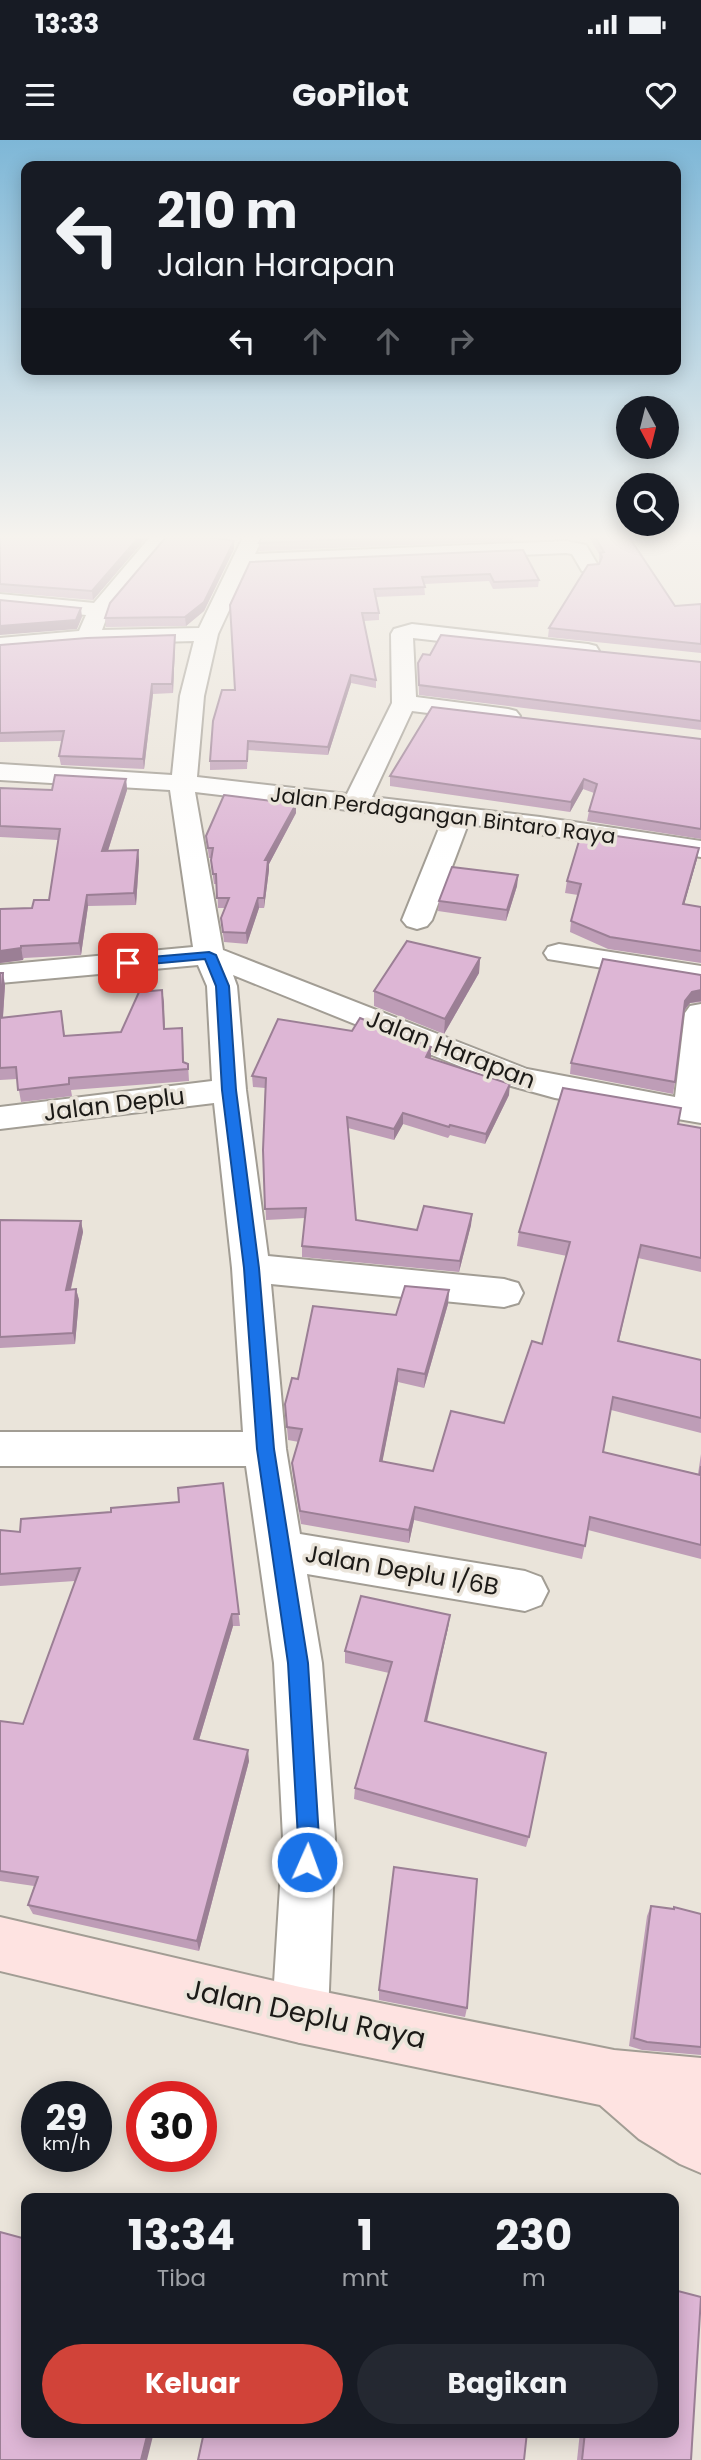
<!DOCTYPE html>
<html lang="id">
<head>
<meta charset="utf-8">
<style>
  :root { --surface:#171b24; --page:#242831; --text:#f1f3f6; --muted:#9ea1a6; --accent:#d14339 }
  body { margin:0; font-family:Poppins,sans-serif; background:var(--page); color:var(--text); height:100vh; display:flex; flex-direction:column; font-size:26px; white-space:nowrap }
  * { box-sizing:border-box; margin:0 }
  p { font-size:23px; color:var(--muted) }
  .icon { flex:none; width:38px; height:38px; fill:none; stroke:currentColor; stroke-width:2; stroke-linecap:round; stroke-linejoin:round }
  .map { position:relative; flex:1; overflow:hidden }
  .sheet { position:absolute; left:21px; top:2053px; width:658px; height:245px; display:flex; flex-direction:column; background:var(--surface); border-radius:14px; box-shadow:0 4px 18px #0003 }
  .sheet>* { flex:none }
  .hud { position:absolute; left:21px; top:21px; width:660px; height:214px; border-radius:14px; box-shadow:0 4px 18px #0003; background:#171b24; color:var(--text); overflow:hidden }
  .needle { width:46px; rotate:173deg }
  .controls { position:absolute; left:616px; top:256px; display:grid; gap:14px }
  .controls a { display:grid; place-items:center; width:63px; height:63px; border-radius:50%; background:var(--surface); box-shadow:0 4px 18px #0003; font-size:35px }
  .speed { position:absolute; left:21px; top:1941px; display:flex; gap:14px; font-size:35px; font-weight:700; text-align:center }
  .speed>* { display:grid; place-content:center; width:91px; height:91px; border-radius:50%; background:var(--surface); box-shadow:0 4px 18px #0003; line-height:1 }
  .speed small { font-size:18px; font-weight:400 }
  .speed .limit { border:10px solid #d22; background:#fff; color:#111 }
  .pin { position:absolute; display:grid; place-items:center; width:60px; height:60px; color:#fff; margin:-30px; border-radius:14px; box-shadow:0 4px 10px #0006 }
  .me { position:absolute; width:77px; margin:-38px; rotate:2deg; stroke-linejoin:round; filter:drop-shadow(0 0 5px #0008) }
  .turn { display:flex; align-items:center; gap:24px; height:147px; padding:0 21px; font-size:32px }
  .turn .icon { width:91px; height:91px; stroke-width:2.5 }
  .turn b { display:block; font-size:49px; line-height:60px }
  .lanes { display:flex; align-items:center; height:66px; padding:0 21px; background:#0003; justify-content:center; gap:35px; direction:ltr }
  .lanes .off { opacity:.35 }
  .eta { display:flex; justify-content:space-evenly; align-items:center; height:119px; text-align:center }
  .eta b { font-size:42px; font-weight:700; line-height:49px }
  .primary-button { display:flex; gap:14px; margin-top:auto; padding:14px 21px }
  .primary-button a { flex:1; height:80px; border-radius:42px; background:var(--accent); color:#fff; font-size:28px; font-weight:700; line-height:80px; text-align:center }
  .primary-button a+a { background:var(--page); color:var(--text) }
  .status { display:flex; justify-content:space-between; align-items:center; height:49px; padding:0 35px; background:var(--surface); direction:ltr }
  .status svg { height:19px; fill:currentColor }
  header { display:flex; justify-content:space-between; align-items:center; height:91px; padding:0 21px; background:var(--surface); font-size:32px; font-weight:700 }
  .map>svg:first-child { display:block }
</style>
</head>
<body>
<div class="status"><b>13:33</b><svg viewBox="0 0 49 12"><path d="M0 12V9h3v3zM5 12V6h3v6zM10 12V3h3v9zM15 12V0h3v12zM26 1h20v11H26zM47 4h2v5h-2z"/></svg></div>
<header><svg class="icon" aria-label="menu" viewBox="0 0 24 24"><path d="M4 6h16M4 12h16M4 18h16"/></svg>GoPilot<svg class="icon" aria-label="heart" viewBox="0 0 24 24"><path d="M12 20l-8-8c-3-5 5-10 8-4 3-6 11-1 8 4z"/></svg></header>
<div class="map">
<svg width="701" height="2320" viewBox="0 0 701 2320">
  <rect width="100%" height="100%" fill="#eae4da"/>
  <g fill="none" stroke-linecap="round" stroke-linejoin="round">
    <defs>
      <g id="street">
        <polygon points="150,397 170,397 109,471 102,490 199,488 243,397 263,397 255,414 566,401 586,405 599,427 596,431 582,431 572,414 566,413 249,427 218,494 204,556 197,637 347,654 392,563 391,494 394,489 412,484 588,504 596,506 599,511 596,516 588,518 413,498 416,557 508,569 516,571 520,576 516,581 508,583 412,571 372,657 540,677 701,701 701,717 468,684 432,780 427,786 417,789 407,786 402,780 442,681 195,652 223,810 527,929 675,957 685,873 690,866 701,864 701,983 555,958 504,944 233,835 237,846 246,950 268,1116 504,1139 518,1143 523,1153 518,1163 504,1167 271,1144 286,1309 300,1394 525,1431 541,1437 548,1451 541,1465 525,1471 307,1434 322,1523 335,1698 328,1875 320,1895 300,1903 280,1895 272,1875 283,1698 274,1523 246,1326 0,1326 0,1292 243,1292 232,1128 214,963 0,989 0,967 212,941 207,846 198,825 0,843 0,825 193,807 170,650 0,640 0,624 172,635 180,556 194,501 88,504 0,512 0,498 79,491 86,475 0,466 0,454 94,463"/>
        <polygon points="559,804 701,826 701,844 548,819 544,813 548,807"/>
      </g>
      <polygon id="secondary" points="0,1777 300,1847 614,1910 701,1918 701,2033 680,2024 639,1999 600,1965 300,1903 0,1831"/>
    </defs>
    <!-- street casing -->
    <use href="#street" stroke="#a29d94" stroke-width="4"/>
    <!-- secondary casing -->
    <use href="#secondary" stroke="#a29d94" stroke-width="4"/>
    <!-- street -->
    <use href="#street" fill="#fff" fill-rule="evenodd"/>
    <!-- secondary -->
    <use href="#secondary" fill="#fee3e1" fill-rule="evenodd"/>
  </g>
  <!-- wall -->
  <g fill="#be9db7">
    <polygon points="0,397 147,397 93,460 0,452"/>
    <polygon points="262,397 513,397 513,401 259,411 259,403"/>
    <polygon points="589,397 629,397 675,466 701,464 701,513 548,497 549,488 600,423 599,421 599,414"/>
    <polygon points="234,401 234,409 204,471 186,486 106,487 105,478"/>
    <polygon points="523,410 539,440 538,447 493,449 489,441 424,444 425,455 376,457 379,473 379,480 364,481 376,540 376,548 351,543 328,615 248,610 247,629 210,630 210,621 235,550 230,465"/>
    <polygon points="175,504 173,553 153,554 144,629 61,625 59,616 62,601 0,602 0,505"/>
    <polygon points="430,515 701,522 701,590 419,555 418,523"/>
    <polygon points="701,599 701,699 587,681 589,671 594,653 583,649 570,672 390,646 390,636"/>
    <polygon points="126,639 127,650 108,711 138,710 139,721 136,765 88,766 81,815 24,818 23,820 0,823 0,769 32,768 49,760 58,700 0,697 0,648 52,650"/>
    <polygon points="296,673 269,724 269,730 264,768 259,768 247,804 224,802 221,778 225,768 218,768 217,744 214,744 212,730 211,718 209,718 206,696"/>
    <polygon points="697,719 684,764 701,767 701,823 608,809 570,792 571,781 578,755 565,753 567,741"/>
    <polygon points="518,735 517,746 506,781 438,771 439,761"/>
    <polygon points="480,818 479,833 444,894 374,866 374,851"/>
    <polygon points="0,833 5,845 3,878 61,871 65,896 121,892 162,850 165,889 183,900 184,923 188,924 189,941 71,950 72,956 21,962 17,939 0,940"/>
    <polygon points="701,835 701,862 690,863 684,871 675,942 673,954 570,934 571,923"/>
    <polygon points="431,917 430,918 509,955 485,1004 450,995 448,998 403,984 394,1000 348,988 356,1080 417,1090 472,1074 471,1085 459,1132 302,1117 302,1106 305,1078 266,1080 263,1010 265,948 253,947 252,936"/>
    <polygon points="678,984 701,988 701,1132 638,1118 619,1201 701,1220 701,1293 611,1270 603,1312 698,1334 701,1314 701,1419 588,1390 582,1419 414,1380 409,1403 301,1384 293,1336 292,1323 299,1302 288,1300 285,1264 298,1239 396,1175 449,1150 448,1164 424,1248 398,1242 382,1322 433,1331 504,1283 542,1204 567,1116 517,1106 519,1092"/>
    <polygon points="0,1080 81,1081 83,1092 71,1149 76,1149 79,1160 75,1204 0,1208"/>
    <polygon points="223,1343 240,1486 233,1486 199,1600 249,1621 199,1811 33,1774 28,1765 34,1746 0,1741 0,1581 23,1584 75,1441 0,1446 0,1390 20,1392 111,1372 179,1362"/>
    <polygon points="450,1475 448,1488 427,1582 529,1697 526,1707 354,1659 355,1648 389,1533 345,1523 345,1511"/>
    <polygon points="651,1766 673,1769 674,1767 701,1774 701,1915 642,1910 629,1906 647,1776"/>
    <polygon points="379,1850 467,1868 465,1877 379,1860"/>
    <polygon points="580,2292 674,2292 691,2320 577,2320"/>
  </g>
  <!-- shaded-wall -->
  <g fill="#9b7f95">
    <polygon points="139,397 147,397 93,460 92,451"/>
    <polygon points="234,401 234,409 204,471 186,486 185,477"/>
    <polygon points="81,468 82,477 77,489 0,495 0,486"/>
    <polygon points="175,495 175,504 173,553 172,544"/>
    <polygon points="351,535 351,543 328,615 328,607"/>
    <polygon points="152,544 153,554 144,629 143,619"/>
    <polygon points="126,639 127,650 104,723 102,711"/>
    <polygon points="584,639 583,649 570,672 571,662"/>
    <polygon points="296,664 296,673 269,724 269,730 264,768 265,720"/>
    <polygon points="699,708 697,719 681,776 683,764"/>
    <polygon points="138,710 139,721 136,765 134,753"/>
    <polygon points="518,735 517,746 506,781 507,770"/>
    <polygon points="87,755 88,766 81,815 79,803"/>
    <polygon points="258,758 259,768 247,804 246,793"/>
    <polygon points="21,806 23,820 0,823 0,811"/>
    <polygon points="480,818 479,833 444,894 445,879"/>
    <polygon points="3,833 5,845 2,890 0,882 0,868"/>
    <polygon points="162,850 164,862 165,901 164,889"/>
    <polygon points="701,850 701,861 690,863 682,873 685,861 692,852"/>
    <polygon points="431,907 431,917 425,927 426,917"/>
    <polygon points="510,944 509,955 485,1004 486,994"/>
    <polygon points="403,973 403,984 394,1000 394,989"/>
    <polygon points="472,1074 471,1085 459,1132 460,1121"/>
    <polygon points="81,1081 83,1092 68,1161 66,1150"/>
    <polygon points="76,1149 79,1160 75,1204 73,1193"/>
    <polygon points="449,1150 448,1164 424,1248 425,1234"/>
    <polygon points="398,1229 398,1242 380,1334 380,1321"/>
    <polygon points="415,1367 414,1380 409,1403 409,1390"/>
    <polygon points="232,1474 233,1486 196,1610 194,1599"/>
    <polygon points="450,1475 448,1488 424,1593 425,1581"/>
    <polygon points="248,1610 249,1621 199,1811 197,1801"/>
    <polygon points="148,2292 154,2292 147,2320 141,2320"/>
  </g>
  <!-- building -->
  <g fill="#ddb6d5" stroke="#9b7f95" stroke-width="2">
    <polygon points="0,397 139,397 92,451 0,444"/>
    <polygon points="166,397 210,397 234,401 204,462 185,477 105,478 110,463"/>
    <polygon points="262,397 402,397 259,403"/>
    <polygon points="595,397 629,397 675,466 701,464 701,504 549,488 588,425 599,424 602,417 600,413 604,412"/>
    <polygon points="523,410 539,440 494,442 490,434 422,437 425,447 374,449 379,473 362,473 376,540 351,535 328,607 248,601 247,621 210,621 213,581 222,550 235,550 230,465 250,422"/>
    <polygon points="0,460 81,468 76,480 0,486"/>
    <polygon points="175,495 172,544 152,544 143,619 59,616 64,591 0,593 0,505 87,498"/>
    <polygon points="441,495 701,522 701,581 419,545 418,523 423,514 430,515"/>
    <polygon points="432,567 701,599 701,689 589,671 597,644 584,639 571,662 390,636"/>
    <polygon points="55,635 126,639 102,711 138,710 134,753 87,755 79,803 21,806 21,808 0,811 0,769 32,768 34,760 49,760 60,689 0,686 0,648 52,650"/>
    <polygon points="224,655 296,664 265,720 268,720 264,758 258,758 246,793 223,792 221,778 229,758 217,758 216,734 213,734 211,720 213,708 208,708 206,696"/>
    <polygon points="582,691 699,708 683,764 701,767 701,811 610,797 571,781 581,744 567,741"/>
    <polygon points="452,727 518,735 507,770 439,761"/>
    <polygon points="407,801 480,818 445,879 374,851"/>
    <polygon points="603,819 701,835 701,850 692,852 685,861 675,942 571,923"/>
    <polygon points="0,833 3,833 0,868"/>
    <polygon points="162,850 164,889 182,888 183,922 188,924 188,929 69,938 69,944 18,950 16,927 0,928 0,878 61,871 64,896 121,892 139,852"/>
    <polygon points="360,878 431,907 426,917 510,944 486,994 450,985 449,987 403,973 394,989 347,977 356,1080 417,1090 424,1066 472,1074 460,1121 302,1106 306,1068 265,1069 263,1010 266,938 252,936 278,879 352,891"/>
    <polygon points="563,948 681,968 678,984 701,988 701,1118 641,1105 618,1201 701,1220 701,1278 613,1257 603,1312 700,1335 701,1326 701,1405 590,1377 585,1406 415,1367 409,1390 300,1371 292,1323 302,1289 287,1287 285,1264 292,1238 298,1239 313,1166 396,1175 405,1146 449,1150 425,1234 398,1229 380,1321 433,1331 451,1271 504,1283 532,1201 542,1204 570,1102 519,1092"/>
    <polygon points="0,1080 81,1081 66,1150 76,1149 73,1193 0,1197"/>
    <polygon points="223,1343 239,1474 232,1474 194,1599 248,1610 197,1801 28,1765 38,1737 0,1731 0,1581 23,1584 80,1428 0,1434 0,1390 20,1392 21,1379 111,1372 111,1368 179,1362 178,1348"/>
    <polygon points="361,1456 450,1475 425,1581 546,1613 529,1697 355,1648 392,1522 345,1511"/>
    <polygon points="394,1727 477,1739 467,1868 379,1850"/>
    <polygon points="651,1766 674,1769 674,1767 701,1774 701,1907 647,1902 634,1898"/>
    <polygon points="0,2092 26,2099 26,2292 148,2292 141,2320 0,2320"/>
    <polygon points="674,2150 701,2157 691,2320 582,2320 585,2292 674,2292"/>
    <polygon points="204,2292 527,2292 524,2320 198,2320"/>
  </g>
  <!-- sky -->
  <linearGradient id="sky" x2="0" y2="1"><stop stop-color="#7eb7d7"/><stop offset="0.55" stop-color="#f6f3ee"/><stop offset="1" stop-color="#f6f3ee" stop-opacity="0"/></linearGradient>
  <rect width="701" height="722" fill="url(#sky)"/>
  <!-- route -->
  <polygon fill="#1a73e8" stroke="#114b97" stroke-width="2" points="209,812 216,815 229,846 236,950 259,1128 274,1309 308,1523 319,1698 315,1729 307,1733 299,1729 296,1722 298,1698 288,1523 257,1309 244,1128 222,950 216,846 205,819 128,826 122,823 128,819"/>
  <g text-anchor="middle" dominant-baseline="central" stroke-width="7" stroke-linejoin="round" paint-order="stroke">
    <!-- far-street labels -->
    <g font-size="21" fill="#1c1a17" stroke="#eae4da">
      <text transform="translate(443 675) rotate(7)">Jalan Perdagangan Bintaro Raya</text>
    </g>
    <!-- street labels -->
    <g font-size="24" fill="#1c1a17" stroke="#eae4da">
      <text transform="translate(451 909) rotate(21)">Jalan Harapan</text>
      <text transform="translate(114 964) rotate(-7)">Jalan Deplu</text>
      <text transform="translate(402 1430) rotate(10)">Jalan Deplu I/6B</text>
    </g>
    <!-- near-street labels -->
    <g font-size="28" fill="#1c1a17" stroke="#eae4da">
      <text transform="translate(306 1874) rotate(12)">Jalan Deplu Raya</text>
    </g>
  </g>
</svg>
<div class="controls">
<a><svg class="needle" viewBox="-14 -14 28 28"><path d="M0-13l5 13h-10z" fill="#e53935"/><path d="M0 13l5-13h-10z" fill="#9ea1a6"/></svg></a>
<a><svg class="icon" aria-label="search" viewBox="0 0 24 24"><circle cx="10" cy="10" r="6"/><path d="M15 15l6 6"/></svg></a>
</div>
<div class="speed"><div>29<small>km/h</small></div><div class="limit">30</div></div>
<div class="pin" style="left:128px;top:823px;background:#d93025"><svg class="icon" aria-label="arrive" viewBox="0 0 24 24"><path d="M6 21V4h12l-3 4 3 4H6"/></svg></div>
<svg class="me" style="left:307px;top:1722px" viewBox="-20 -20 40 40"><circle r="17" fill="#1a73e8" stroke="#fff" stroke-width="3"/><path d="M0-11L8 9 0 5-8 9z" fill="#fff"/></svg>
<div class="hud">
<div class="turn"><svg class="icon" aria-label="left" viewBox="0 0 24 24"><path d="M17 20v-9H6M10 6l-5 5 5 5"/></svg><div><b>210 m</b>Jalan Harapan</div></div>
<div class="lanes"><svg class="icon" aria-label="left" viewBox="0 0 24 24"><path d="M17 20v-9H6M10 6l-5 5 5 5"/></svg><svg class="icon off" aria-label="ahead" viewBox="0 0 24 24"><path d="M12 20V5M6 11l6-6 6 6"/></svg><svg class="icon off" aria-label="ahead" viewBox="0 0 24 24"><path d="M12 20V5M6 11l6-6 6 6"/></svg><svg class="icon off" aria-label="right" viewBox="0 0 24 24"><path d="M7 20v-9h11M14 6l5 5-5 5"/></svg></div>
</div>
<section class="sheet">
<div class="eta">
<div><b>13:34</b><p>Tiba</p></div>
<div><b>1</b><p>mnt</p></div>
<div><b>230</b><p>m</p></div>
</div>
<div class="primary-button"><a>Keluar</a><a>Bagikan</a></div>
</section>
</div>
</body>
</html>
